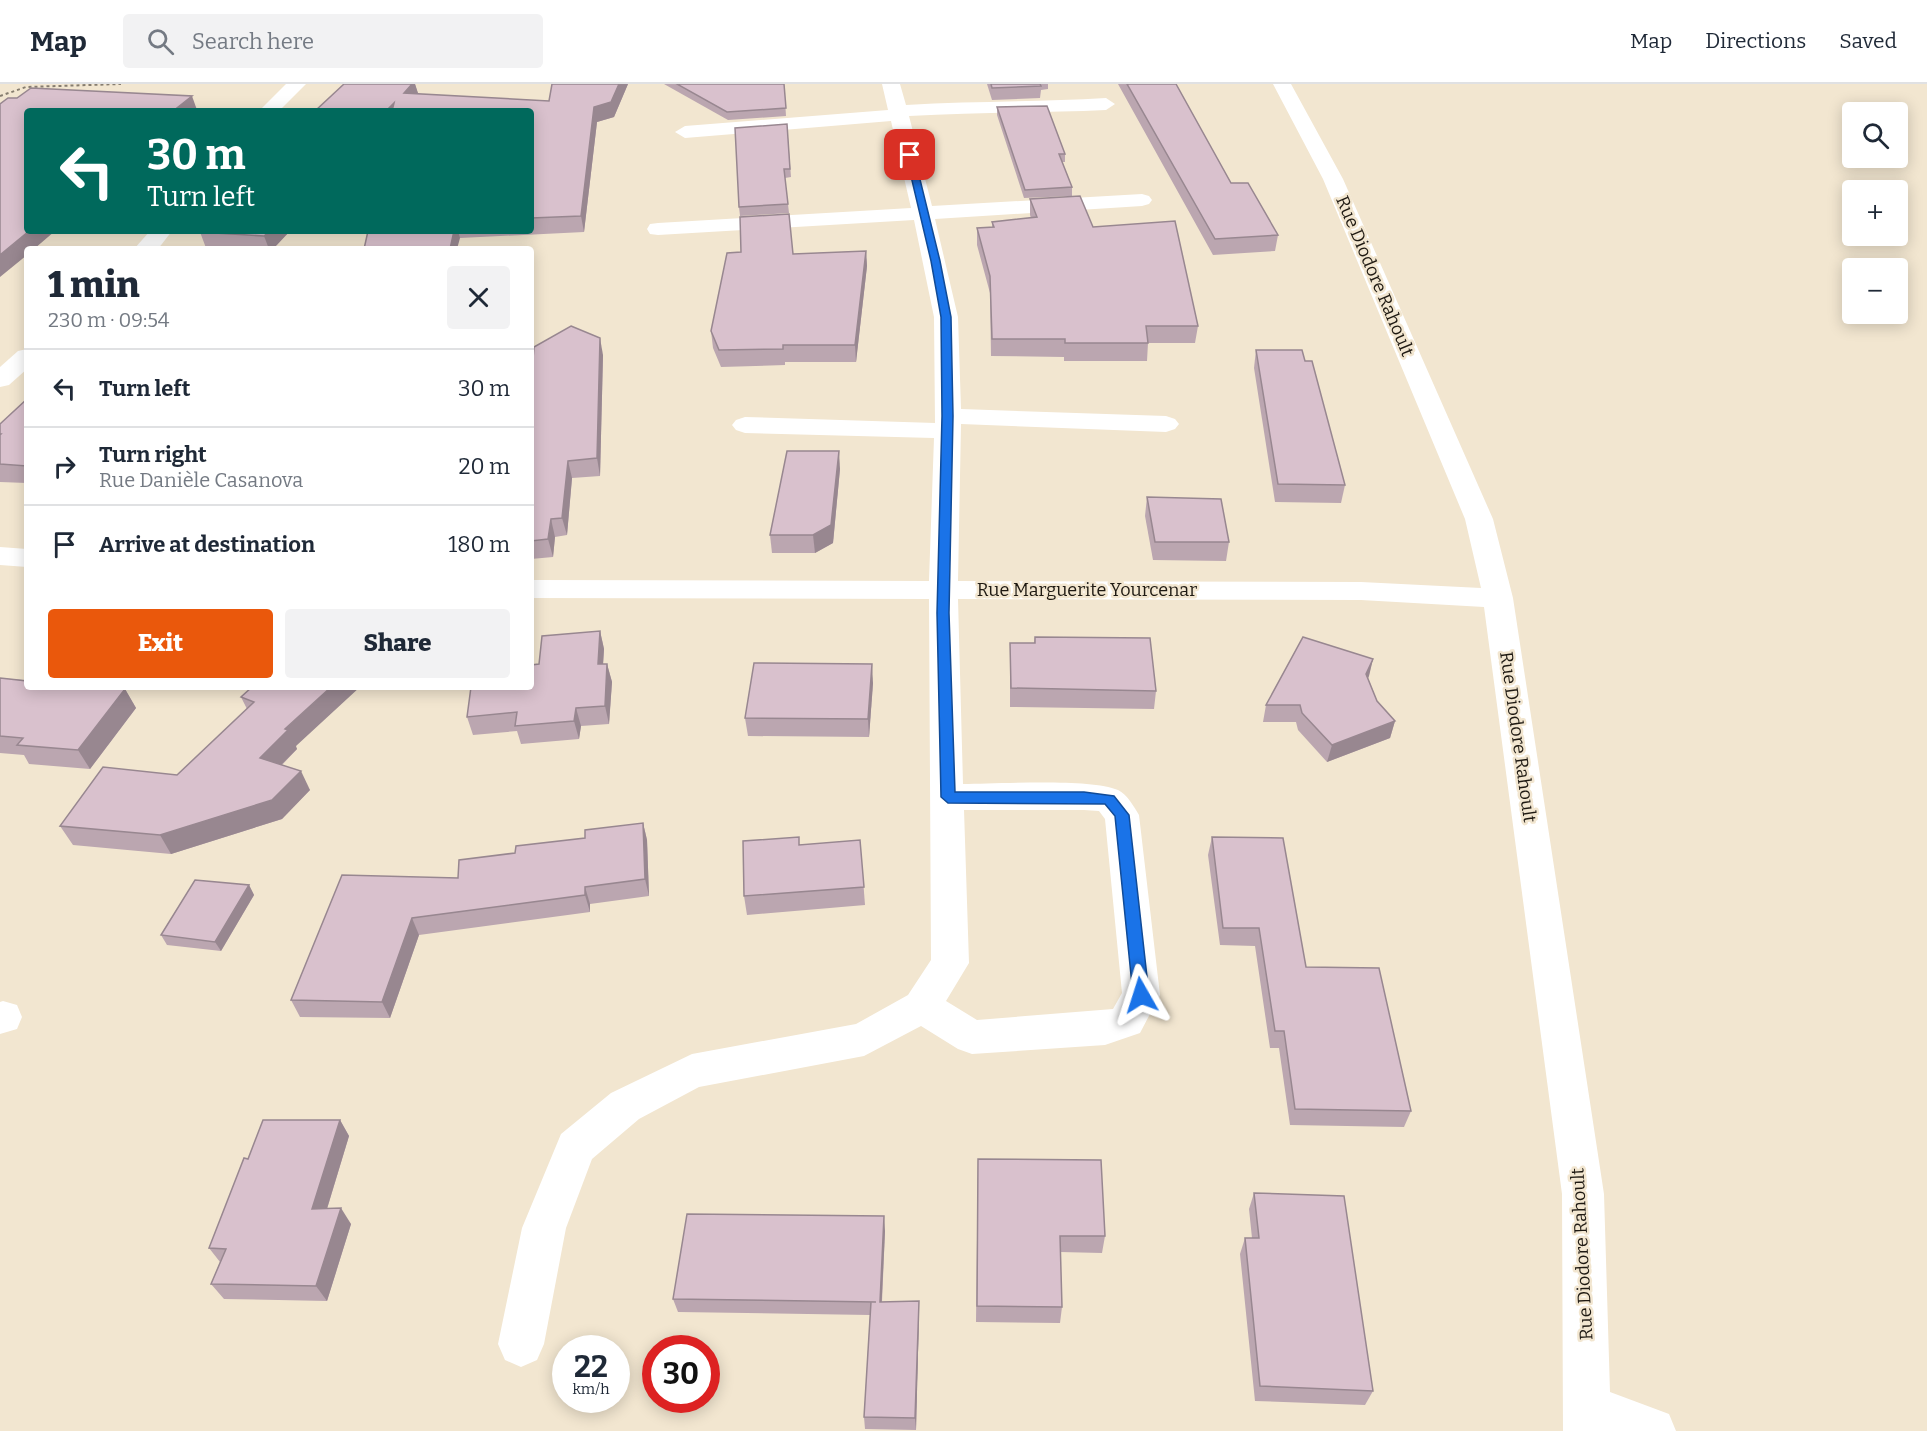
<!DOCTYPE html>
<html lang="en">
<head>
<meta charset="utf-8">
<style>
  :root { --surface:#fff; --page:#f2f2f3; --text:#1f2937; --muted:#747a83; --line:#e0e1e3; --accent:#ea580c }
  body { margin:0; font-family:Bitter,serif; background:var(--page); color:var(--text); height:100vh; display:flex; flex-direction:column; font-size:22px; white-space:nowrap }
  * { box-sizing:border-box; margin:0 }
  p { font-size:20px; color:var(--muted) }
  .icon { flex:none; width:33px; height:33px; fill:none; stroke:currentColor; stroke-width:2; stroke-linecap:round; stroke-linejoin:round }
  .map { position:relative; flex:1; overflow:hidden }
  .sheet { position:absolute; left:24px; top:162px; width:510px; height:444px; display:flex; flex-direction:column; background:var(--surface); border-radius:6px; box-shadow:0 3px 15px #0003 }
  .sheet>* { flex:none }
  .hud { position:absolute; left:24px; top:24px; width:510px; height:126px; border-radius:6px; box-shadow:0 3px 15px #0003; background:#00695c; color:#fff; overflow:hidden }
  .controls { position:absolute; left:1842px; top:18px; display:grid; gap:12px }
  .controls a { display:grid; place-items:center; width:66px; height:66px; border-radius:6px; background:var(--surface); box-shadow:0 3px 15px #0003; font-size:30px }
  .speed { position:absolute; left:552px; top:1251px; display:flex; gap:12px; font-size:30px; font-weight:700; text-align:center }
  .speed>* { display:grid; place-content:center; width:78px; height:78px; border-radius:50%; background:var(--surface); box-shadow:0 3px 15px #0003; line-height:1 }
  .speed small { font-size:15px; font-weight:400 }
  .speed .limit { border:9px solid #d22; background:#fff; color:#111 }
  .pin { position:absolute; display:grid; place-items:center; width:51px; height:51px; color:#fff; margin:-26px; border-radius:12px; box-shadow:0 3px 9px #0006 }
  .me { position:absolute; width:66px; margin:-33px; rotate:354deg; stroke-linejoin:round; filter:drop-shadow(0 0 4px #0008) }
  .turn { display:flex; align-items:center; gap:21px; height:126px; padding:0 24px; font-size:27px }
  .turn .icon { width:78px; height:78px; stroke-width:2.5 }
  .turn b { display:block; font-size:42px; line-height:51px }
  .round { display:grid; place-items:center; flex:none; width:63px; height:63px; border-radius:6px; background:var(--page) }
  .summary { display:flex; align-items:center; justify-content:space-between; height:102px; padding:0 24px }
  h1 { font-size:36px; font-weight:800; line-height:45px }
  .cta { display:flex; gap:12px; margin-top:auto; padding:12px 24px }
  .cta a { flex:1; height:69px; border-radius:6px; background:var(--accent); color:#fff; font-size:24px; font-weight:800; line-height:69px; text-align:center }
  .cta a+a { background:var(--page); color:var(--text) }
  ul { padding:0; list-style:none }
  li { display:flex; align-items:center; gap:18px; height:78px; padding:0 24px; border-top:2px solid var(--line) }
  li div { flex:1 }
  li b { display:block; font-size:22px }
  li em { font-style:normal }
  header { display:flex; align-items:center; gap:36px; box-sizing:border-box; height:84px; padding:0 30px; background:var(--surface); border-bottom:2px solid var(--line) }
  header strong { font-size:28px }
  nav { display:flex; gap:33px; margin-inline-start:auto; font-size:21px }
  .search { width:420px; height:54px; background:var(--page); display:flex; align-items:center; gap:15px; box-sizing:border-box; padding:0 21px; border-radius:6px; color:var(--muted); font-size:22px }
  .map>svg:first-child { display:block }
</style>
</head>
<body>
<header>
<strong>Map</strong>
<div class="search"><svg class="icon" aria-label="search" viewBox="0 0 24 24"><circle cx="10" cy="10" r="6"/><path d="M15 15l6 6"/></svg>Search here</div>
<nav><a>Map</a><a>Directions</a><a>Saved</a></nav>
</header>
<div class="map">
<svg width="1927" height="1347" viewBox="0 0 1927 1347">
  <rect width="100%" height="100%" fill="#f2e6d0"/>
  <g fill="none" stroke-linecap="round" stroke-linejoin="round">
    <!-- path -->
    <polyline stroke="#867d6f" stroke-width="2" stroke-dasharray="3 3" stroke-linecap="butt" points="0,12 26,3 121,0"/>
    <!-- minor -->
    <g fill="#fff" fill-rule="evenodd">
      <polygon points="286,0 306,0 279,27 259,27"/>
      <path d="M882,0H900L906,21C973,17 1039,18 1106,14L1115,20L1106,26C1040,29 975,28 909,32L932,122L1142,110L1149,112L1152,116L1149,120L1142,122L935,135L958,233L961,325L1166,332L1175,335L1179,340L1175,345L1166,348L961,340L958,497L1361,498L1481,504L1465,435L1323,95L1273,0H1291L1343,95L1493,435L1513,514L1604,1110L1610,1308L1669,1330L1676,1347H1563L1562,1110L1484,523L1361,516L958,515L963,700C999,700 1089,694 1118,706C1127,710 1134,723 1139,731L1160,911L1140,949L1105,961L972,970L958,965L921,942L864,972L699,1003L639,1035L592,1075L566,1144L544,1260L537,1276L521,1283L505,1276L498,1260L522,1144L561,1050L611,1009L692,970L856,940L908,911L931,876L929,515L531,514V496L929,497L934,354L745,349L736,346L732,341L736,336L745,333L935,339L934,233L914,136L658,151L650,150L647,145L650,140L658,139L911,124L891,37L685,54L675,48L685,42L888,26ZM964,726H1084L1099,727L1105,735L1122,909L1113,925L977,936L946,917L969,879Z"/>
      <polygon points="150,147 172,147 158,165 134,165"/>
      <polygon points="27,265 27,285 9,301 0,303 0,283 18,267"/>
      <polygon points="0,463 27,465 27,483 0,481"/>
      <polygon points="3,917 17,921 22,933 17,945 0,950 0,918"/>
    </g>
  </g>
  <!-- wall -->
  <g fill="#bba6b0">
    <polygon points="344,0 415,0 418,10 549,17 552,0 628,0 614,33 597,38 584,148 460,154 368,147 531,147 531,27"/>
    <polygon points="664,0 784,0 786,32 728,36"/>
    <polygon points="987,0 1048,0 1048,5 1041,6 1040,14 992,16"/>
    <polygon points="1118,0 1176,0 1231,99 1278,151 1275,167 1213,171"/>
    <polygon points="997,23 1065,70 1065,78 1062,78 1072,103 1072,112 1024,114 997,31"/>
    <polygon points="787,40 791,93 785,94 789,129 740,132 739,123"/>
    <polygon points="1030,115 1093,143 1198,242 1195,259 1148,259 1147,277 1064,277 1064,273 991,272 990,209 977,161 977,144 992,143 992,138 1031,134 1030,131"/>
    <polygon points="201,147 290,147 273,165 206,164 200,148"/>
    <polygon points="866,167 867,182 856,278 785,278 785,281 721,283 713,264 711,247 793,170"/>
    <polygon points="1256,266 1345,401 1341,419 1275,418 1254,284"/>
    <polygon points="603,271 600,392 572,394 567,451 555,453 553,473 531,475 531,299"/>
    <polygon points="27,315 27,399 0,398 0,340"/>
    <polygon points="840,385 833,459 815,469 772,469 770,451"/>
    <polygon points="1147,413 1229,458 1226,477 1153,476 1145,432"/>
    <polygon points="600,547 604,565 603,580 607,580 612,598 609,640 581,642 579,655 521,660 517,647 473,651 467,633"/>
    <polygon points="1035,553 1156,607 1154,625 1010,623 1010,559 1034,559"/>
    <polygon points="1373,575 1368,594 1377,617 1395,637 1390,654 1327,678 1298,646 1296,638 1263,638 1266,621"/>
    <polygon points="0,594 125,605 136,624 90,685 29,680 24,671 0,669"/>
    <polygon points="873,599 869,653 748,652 745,634"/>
    <polygon points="252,603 297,665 282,681 310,706 282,735 171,770 73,761 60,742 177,691 247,625 241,613"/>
    <polygon points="643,739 647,756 649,812 590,820 590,828 419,851 390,934 300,933 291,916 458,794 515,769 585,754"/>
    <polygon points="1212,753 1411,1027 1404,1043 1290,1041 1279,964 1270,964 1255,862 1220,861 1208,771"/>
    <polygon points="860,756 865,821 747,831 744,812 800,761"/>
    <polygon points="249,801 254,811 221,867 167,861 161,851"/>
    <polygon points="340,1036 349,1052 327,1125 351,1140 327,1217 224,1215 211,1200 220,1178 209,1164 248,1075"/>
    <polygon points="978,1075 1105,1152 1102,1169 1060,1168 1062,1223 1060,1239 976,1238"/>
    <polygon points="1254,1109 1373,1307 1365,1321 1255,1317 1240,1170 1245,1154 1252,1154 1249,1125"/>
    <polygon points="885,1147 882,1218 919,1230 916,1346 865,1345 864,1333 870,1231 678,1228 673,1215"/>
  </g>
  <!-- shaded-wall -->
  <g fill="#988790">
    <polygon points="412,0 415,0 419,12 404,9"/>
    <polygon points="619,0 628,0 614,33 597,38 584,148 581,132 594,23"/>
    <polygon points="192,12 197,26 197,27 173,27"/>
    <polygon points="394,19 396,27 386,27"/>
    <polygon points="29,147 55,147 34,165 27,165 27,171 0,193 0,171"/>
    <polygon points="270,147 290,147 273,165 269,165 264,152"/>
    <polygon points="454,147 458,147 460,154 457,165 450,165"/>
    <polygon points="866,167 867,182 856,278 855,261"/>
    <polygon points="600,254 603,271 600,392 597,374"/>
    <polygon points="839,367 840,385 833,459 815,469 813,451"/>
    <polygon points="568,377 572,394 567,451 562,434"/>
    <polygon points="551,435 555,453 553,473 548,455"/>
    <polygon points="600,547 604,565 602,598 598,580"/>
    <polygon points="1373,575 1369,592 1362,607 1366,590"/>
    <polygon points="607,580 612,598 609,640 605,622"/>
    <polygon points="872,580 873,599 869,653 868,635"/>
    <polygon points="331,603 360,603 296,662 297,665 270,692 260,674 285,645"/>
    <polygon points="125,605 136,624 90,685 78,666"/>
    <polygon points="576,624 581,642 579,655 574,637"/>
    <polygon points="1395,637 1390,654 1327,678 1332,661"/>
    <polygon points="301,687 310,706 282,735 171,770 160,751"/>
    <polygon points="643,739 647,756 649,812 645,795"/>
    <polygon points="249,801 254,811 221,867 215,858"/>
    <polygon points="585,803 590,820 590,828 585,811"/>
    <polygon points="412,834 419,851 390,934 382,918"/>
    <polygon points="340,1036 349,1052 322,1141 312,1125"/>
    <polygon points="341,1124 351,1140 327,1217 316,1202"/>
    <polygon points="884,1132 885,1147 881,1231 880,1218"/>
    <polygon points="919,1217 919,1230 916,1346 915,1334"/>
  </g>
  <!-- building -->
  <g fill="#d9c1cd" stroke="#988790" stroke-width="1.5">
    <polygon points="344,0 412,0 404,9 549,17 552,0 619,0 611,18 594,23 581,132 531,134 531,27 392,27 394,19 386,27 315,27"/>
    <polygon points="677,0 784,0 786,24 727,28"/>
    <polygon points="991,0 1040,0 1041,2 992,4"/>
    <polygon points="1127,0 1176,0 1231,99 1248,99 1278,151 1215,155"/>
    <polygon points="31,4 192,12 173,27 27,27 27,147 29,147 0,171 0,20 8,14 17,14"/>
    <polygon points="1047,22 1065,70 1059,70 1072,103 1025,106 997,23"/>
    <polygon points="787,40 790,85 784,85 788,120 739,123 735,44"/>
    <polygon points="1080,112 1093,143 1175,137 1198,242 1146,242 1148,259 1065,259 1065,255 992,255 990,192 977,144 994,143 992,138 1037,133 1030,115"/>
    <polygon points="789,130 793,170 866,167 855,261 783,261 783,265 719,266 711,247 727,169 741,168 740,133"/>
    <polygon points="201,147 270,147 264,152 200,148"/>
    <polygon points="368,147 454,147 450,165 364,165"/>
    <polygon points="571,242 600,254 597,374 568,377 562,434 551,435 548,455 531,457 531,299 534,263"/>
    <polygon points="1256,266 1302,266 1305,277 1312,277 1345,401 1278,400"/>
    <polygon points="27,315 27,382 0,380 0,351 1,350 0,350 0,340"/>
    <polygon points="787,367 839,367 831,441 813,451 770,451"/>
    <polygon points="1147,413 1221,415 1229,458 1155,458"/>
    <polygon points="600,547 598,580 607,580 605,622 576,624 574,637 515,642 517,628 467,633 471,603 531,603 531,581 539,580 542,552"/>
    <polygon points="1035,553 1150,554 1156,607 1011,604 1010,559 1035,559"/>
    <polygon points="1303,553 1373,575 1366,590 1377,617 1395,637 1332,661 1302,629 1300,621 1266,621"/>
    <polygon points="754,579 872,580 868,635 745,634"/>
    <polygon points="0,594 27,597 27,603 99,603 125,605 78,666 17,661 23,654 0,652"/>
    <polygon points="252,603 331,603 285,645 288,646 260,674 301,687 272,716 160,751 60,742 103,683 177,691 254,618 241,613"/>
    <polygon points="643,739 645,795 585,803 585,811 412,834 382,918 291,916 342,791 458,794 459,776 515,769 516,762 585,754 585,746"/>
    <polygon points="799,753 799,761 860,756 864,803 744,812 743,757"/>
    <polygon points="1212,753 1283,754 1306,883 1379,884 1411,1027 1295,1025 1284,947 1275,947 1259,844 1223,844"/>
    <polygon points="195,796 249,801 215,858 161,851"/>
    <polygon points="263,1036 340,1036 312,1125 341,1124 316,1202 211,1200 226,1165 209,1164 244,1074 248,1075"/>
    <polygon points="978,1075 1101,1076 1105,1152 1060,1152 1062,1223 977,1222"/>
    <polygon points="1254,1109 1344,1112 1373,1307 1260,1302 1245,1154 1259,1154"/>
    <polygon points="687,1130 884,1132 880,1218 919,1217 915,1334 864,1333 871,1218 876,1218 673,1215"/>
  </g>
  <!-- route -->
  <polygon fill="#1a73e8" stroke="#114b97" stroke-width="1.5" points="910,68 914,71 940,177 951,233 953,332 949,529 955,708 1084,708 1114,712 1129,731 1149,911 1141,918 1133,911 1115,732 1105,720 948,719 941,713 937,529 942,332 941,233 931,177 906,71"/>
  <g text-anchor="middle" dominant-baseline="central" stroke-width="5" stroke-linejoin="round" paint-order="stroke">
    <!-- street labels -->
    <g font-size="18" fill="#1e1912" stroke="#f2e6d0">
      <text transform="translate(1375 192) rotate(67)">Rue Diodore Rahoult</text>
      <text x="1087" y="506">Rue Marguerite Yourcenar</text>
      <text transform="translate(1518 653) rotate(82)">Rue Diodore Rahoult</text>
      <text transform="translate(1582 1170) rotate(-93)">Rue Diodore Rahoult</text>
    </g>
  </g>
</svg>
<div class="controls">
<a><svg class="icon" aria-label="search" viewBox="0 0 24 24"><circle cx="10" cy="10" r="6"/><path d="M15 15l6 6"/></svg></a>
<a>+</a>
<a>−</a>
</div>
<div class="speed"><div>22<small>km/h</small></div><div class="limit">30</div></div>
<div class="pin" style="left:910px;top:71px;background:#d93025"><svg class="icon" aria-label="arrive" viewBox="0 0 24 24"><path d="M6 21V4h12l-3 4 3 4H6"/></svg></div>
<svg class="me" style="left:1141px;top:911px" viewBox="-20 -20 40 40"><path d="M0-17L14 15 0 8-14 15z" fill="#1a73e8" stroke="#fff" stroke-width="4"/></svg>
<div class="hud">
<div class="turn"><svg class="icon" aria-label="left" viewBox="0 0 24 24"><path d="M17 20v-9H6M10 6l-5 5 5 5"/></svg><div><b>30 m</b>Turn left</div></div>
</div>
<section class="sheet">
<div class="summary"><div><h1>1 min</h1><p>230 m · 09:54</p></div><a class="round"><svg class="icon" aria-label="close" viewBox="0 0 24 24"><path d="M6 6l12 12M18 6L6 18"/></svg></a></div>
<ul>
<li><svg class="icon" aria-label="left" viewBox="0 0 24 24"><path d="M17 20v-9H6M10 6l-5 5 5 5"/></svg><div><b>Turn left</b></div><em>30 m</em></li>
<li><svg class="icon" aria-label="right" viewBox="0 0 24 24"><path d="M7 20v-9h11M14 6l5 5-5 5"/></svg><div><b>Turn right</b><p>Rue Danièle Casanova</p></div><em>20 m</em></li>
<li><svg class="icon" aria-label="arrive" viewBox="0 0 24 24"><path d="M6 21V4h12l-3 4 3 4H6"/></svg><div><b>Arrive at destination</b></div><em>180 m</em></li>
</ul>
<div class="cta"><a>Exit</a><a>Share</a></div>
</section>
</div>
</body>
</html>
